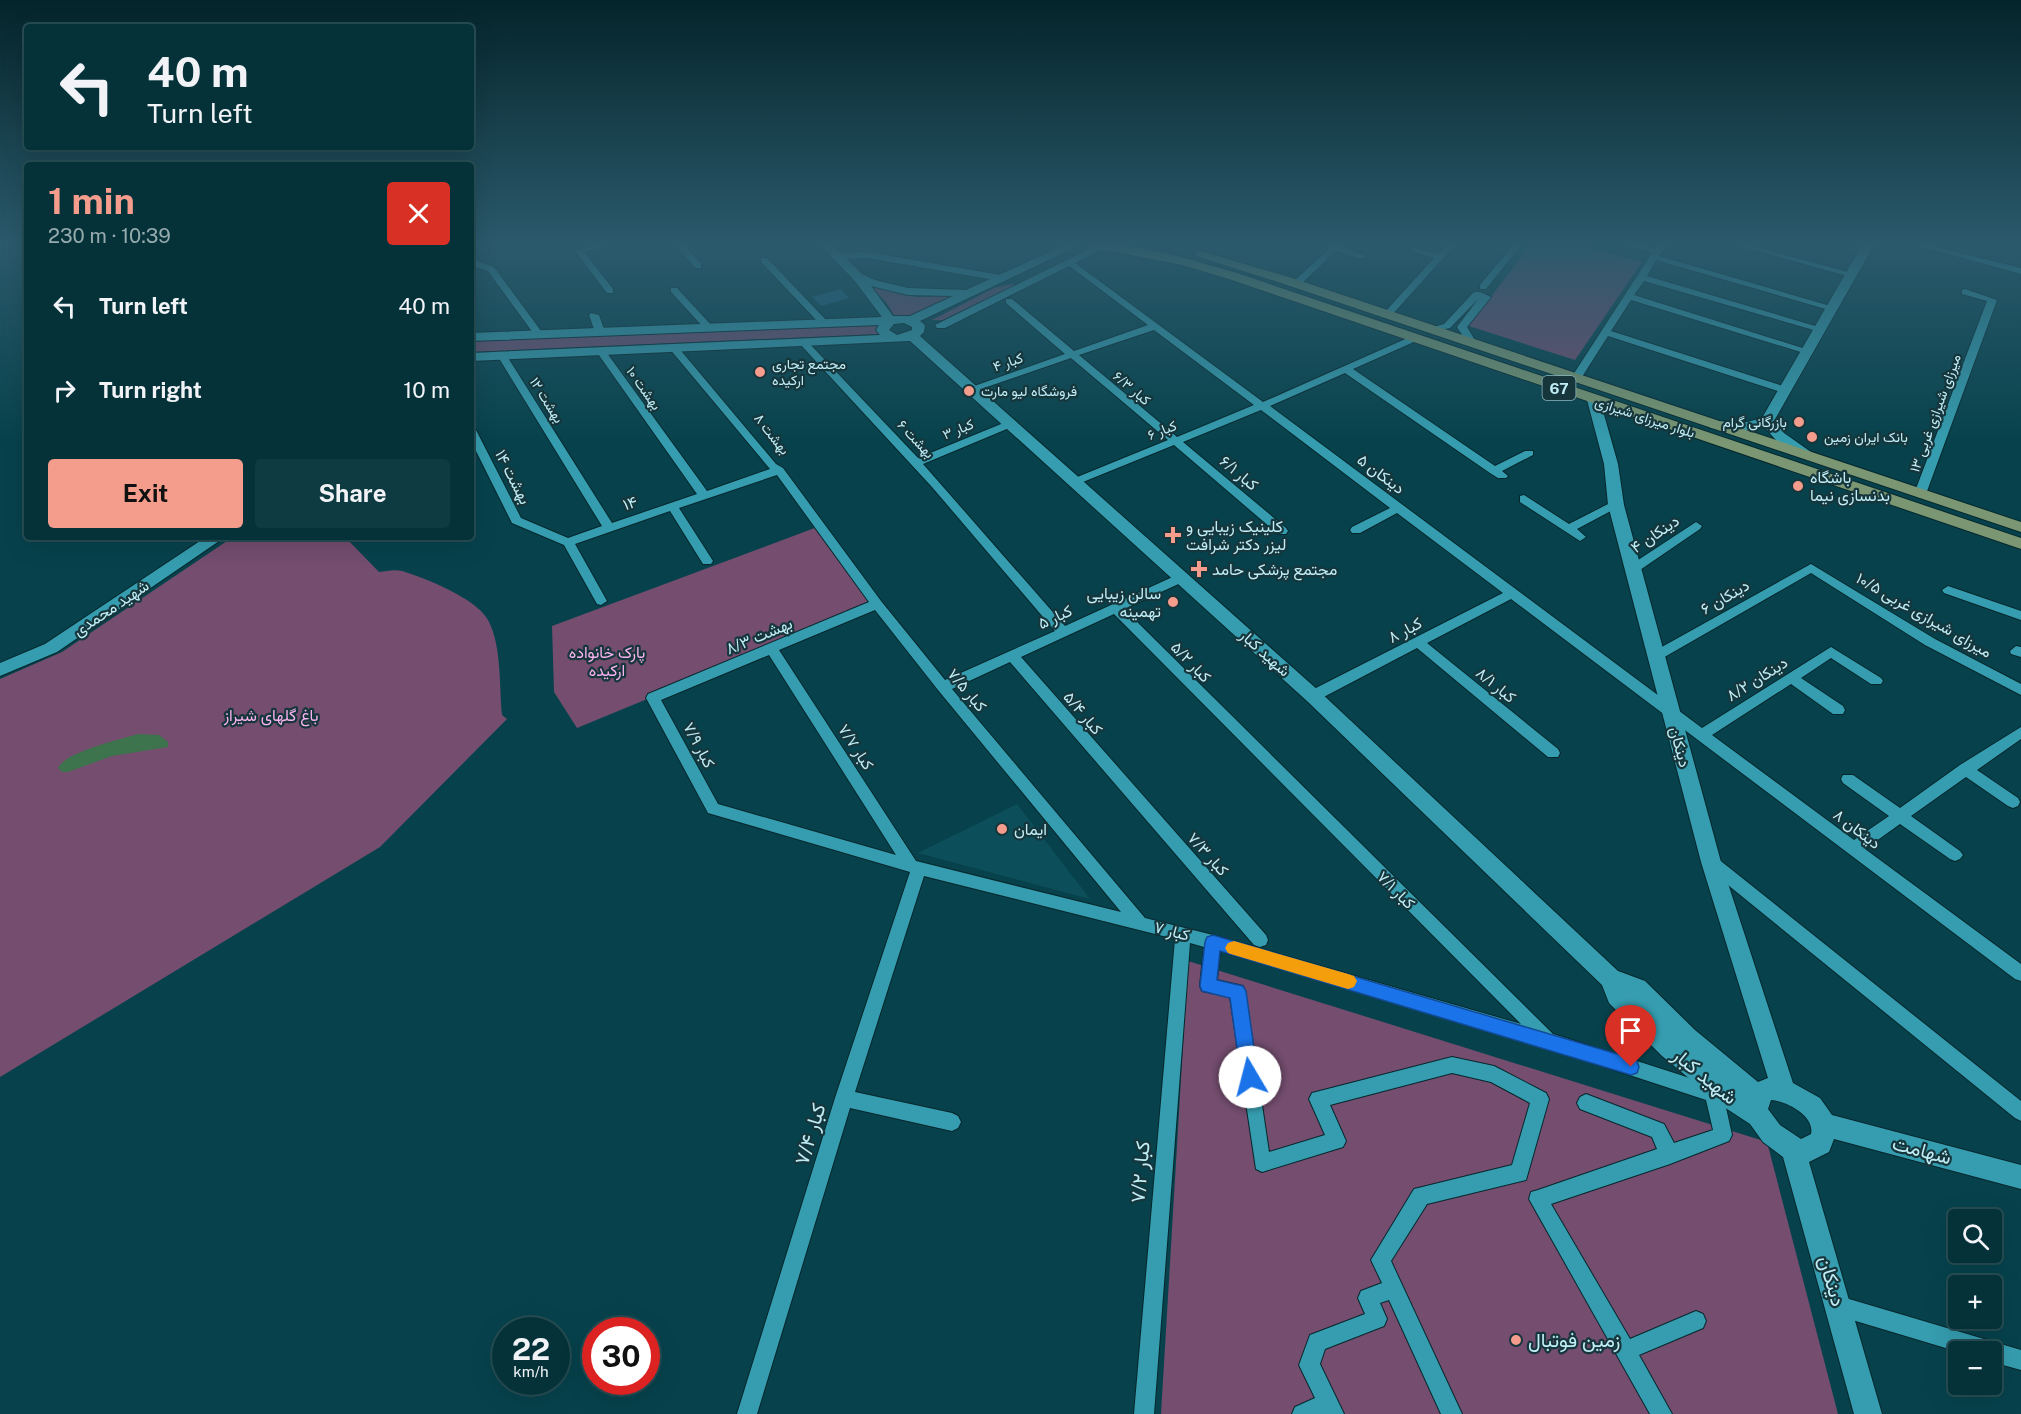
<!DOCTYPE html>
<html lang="en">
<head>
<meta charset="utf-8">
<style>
  :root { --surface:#053239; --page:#0e3a41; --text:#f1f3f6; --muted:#97aaae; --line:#264d53; --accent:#f49d8c }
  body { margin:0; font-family:"Public Sans",Vazirmatn,sans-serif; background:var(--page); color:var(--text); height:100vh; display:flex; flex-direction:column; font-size:22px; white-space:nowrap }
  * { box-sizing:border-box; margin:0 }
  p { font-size:20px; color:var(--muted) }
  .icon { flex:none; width:33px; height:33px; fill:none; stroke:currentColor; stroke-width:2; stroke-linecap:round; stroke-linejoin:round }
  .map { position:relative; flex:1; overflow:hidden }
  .sheet { position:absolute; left:24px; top:162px; width:450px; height:378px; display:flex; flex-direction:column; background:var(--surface); border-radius:6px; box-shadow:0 6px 24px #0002,0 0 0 2px var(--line) }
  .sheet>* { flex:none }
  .guide { position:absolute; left:24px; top:24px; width:450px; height:126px; border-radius:6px; box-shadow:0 6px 24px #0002,0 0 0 2px var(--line); background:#053239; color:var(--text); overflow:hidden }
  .controls { position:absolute; left:1948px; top:1209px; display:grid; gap:12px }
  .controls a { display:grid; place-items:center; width:54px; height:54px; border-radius:6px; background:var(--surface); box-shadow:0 6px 24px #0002,0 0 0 2px var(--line); font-size:30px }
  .speed { position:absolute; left:492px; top:1317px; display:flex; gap:12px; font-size:30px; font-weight:700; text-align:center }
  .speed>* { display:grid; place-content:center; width:78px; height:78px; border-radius:50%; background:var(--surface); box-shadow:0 6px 24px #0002,0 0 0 2px var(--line); line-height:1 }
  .speed small { font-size:15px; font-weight:400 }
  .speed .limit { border:9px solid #d22; background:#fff; color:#111 }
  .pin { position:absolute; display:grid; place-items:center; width:51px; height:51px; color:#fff; margin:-62px -26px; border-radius:50% 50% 50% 0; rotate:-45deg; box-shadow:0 0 6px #0007 }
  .pin .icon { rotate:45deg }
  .me { position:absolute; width:66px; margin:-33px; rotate:352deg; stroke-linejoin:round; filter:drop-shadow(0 0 4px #0008) }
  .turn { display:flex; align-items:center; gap:21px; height:126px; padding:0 24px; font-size:27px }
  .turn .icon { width:78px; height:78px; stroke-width:2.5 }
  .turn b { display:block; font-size:42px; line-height:51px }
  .round { display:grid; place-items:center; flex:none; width:63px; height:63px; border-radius:6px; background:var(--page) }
  .summary { display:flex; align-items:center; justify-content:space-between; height:102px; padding:0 24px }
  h1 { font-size:36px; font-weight:700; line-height:45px; color:var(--accent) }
  .cta { display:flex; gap:12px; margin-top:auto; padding:12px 24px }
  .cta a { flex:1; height:69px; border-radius:6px; background:var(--accent); color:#111; font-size:24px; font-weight:700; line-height:69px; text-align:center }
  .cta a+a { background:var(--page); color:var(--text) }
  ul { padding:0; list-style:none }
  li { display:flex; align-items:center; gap:18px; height:84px; padding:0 24px }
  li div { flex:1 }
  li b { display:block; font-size:22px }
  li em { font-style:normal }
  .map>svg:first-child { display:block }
</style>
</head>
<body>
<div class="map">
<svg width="2021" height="1414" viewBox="0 0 2021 1414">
  <rect width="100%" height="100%" fill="#07424c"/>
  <!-- built -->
  <polygon fill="#0c4f5a" points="1017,804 1090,899 918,853"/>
  <!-- green -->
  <g fill="#744d6f">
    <polygon points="1530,245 1580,245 1642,262 1575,360 1469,326"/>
    <polygon points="868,284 916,297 957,296 917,316 894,315 886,302"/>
    <polygon points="1012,284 1016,285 943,320 932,320 994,288"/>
    <polygon points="880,323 876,329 880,334 471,352 471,339"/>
    <polygon points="820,526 877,604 577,728 554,692 552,626"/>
    <path d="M233,537H345L379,572C386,571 395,569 402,571C425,578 476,598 488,620C502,646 499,686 502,715L507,719L380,847L0,1077V679L62,652Z"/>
    <polygon points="1188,961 1767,1142 1838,1414 1161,1414"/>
  </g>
  <!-- water -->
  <path fill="#3d734d" d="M138,734L159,735L168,742V747L112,756L68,772H62L58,768C65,752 121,739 138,734Z"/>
  <!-- building -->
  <polygon fill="#1c6281" points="841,289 849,298 821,306 812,297"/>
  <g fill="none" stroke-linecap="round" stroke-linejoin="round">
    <defs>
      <g id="street">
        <polygon points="594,245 607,245 584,252 613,289 613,293 607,293 575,251"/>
        <polygon points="676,245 684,245 701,264 701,268 695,268"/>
        <polygon points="1333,245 1342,245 1341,247 1366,256 1362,259 1336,251 1299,286 1293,286 1293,282"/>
        <polygon points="1447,245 1455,245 1390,317 1384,317 1384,313 1434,258 1410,251 1410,247 1438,254"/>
        <polygon points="1513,245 1521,245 1486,289 1480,289 1480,285"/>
        <polygon points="1627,245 1639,245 1655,249 1658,245 1666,245 1659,256 1837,308 1829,310 1656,260 1647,276 1825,329 1817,331 1644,281 1634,295 1812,351 1804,353 1631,300 1611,331 1789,388 1789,392 1781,392 1608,336 1580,380 1572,380 1571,378 1652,253"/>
        <polygon points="1735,245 1748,245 1855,274 1851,277"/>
        <polygon points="1915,245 1928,245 2021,268 2021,274"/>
        <polygon points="867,252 1001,275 1005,278 1001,281 867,258 838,259 834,256 838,253"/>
        <polygon points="761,258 767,258 827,321 827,325 821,325 761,262"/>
        <polygon points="471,259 494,267 544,335 542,337 536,337 488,271 471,265"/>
        <path d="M1071,260L1263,402L1410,337H1416V341L1353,369L1495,466L1525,451H1533V455L1502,471L1508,476L1506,478H1498L1490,473L1345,373L1270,406L1702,728L1831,647L1881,678L1883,681L1881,684H1871L1831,658L1801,678L1843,706L1845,710L1843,714H1833L1791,684L1712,735L1854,840L1889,816L1843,783L1841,779L1843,775H1853L1900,808L1960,765L2021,727V739L1977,770L2018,798L2020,802L2018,806L2013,808L2008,806L1966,777L1911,816L1960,851L1963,855L1960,859L1955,861L1950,859L1900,824L1865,849L2021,964V981L2015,979L1511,599L1427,643L1558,749L1560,753L1558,757H1548L1417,648L1318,700H1308L1306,696L1308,692L1503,593L1397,513L1360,533H1352L1350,530L1352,527L1390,508L1261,410L1183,442L1286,528L1288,531L1286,534H1278L1174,445L1078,484H1070V480L1168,440L1071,358L975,391L971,392L966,389L1065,354L1006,303V299H1012L1074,351L1148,325L1068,265V261ZM1154,330L1254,405L1177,437L1079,355Z"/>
        <polygon points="671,288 677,288 712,326 712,330 706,330 671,292"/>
        <polygon points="1965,289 1997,300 1926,494 1920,498 1914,494 1987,301 1962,294 1962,290"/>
        <polygon points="1474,292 1480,292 1491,297 1467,327 1476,342 1474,344 1468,344 1457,327 1479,298 1450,328 1430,332 1430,328 1444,324"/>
        <polygon points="591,313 599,315 605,332 603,334 595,332 589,315"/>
        <path d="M803,339L806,340L918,458L1006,422H1014V426L923,464L1065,626L1177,575H1185L1187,578L1185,581L1124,609L1553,1034L1727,1090L1730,1096L1725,1103L1732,1135L1729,1141L1670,1164L1551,1204L1630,1339L1696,1311L1703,1314L1706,1321L1703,1328L1639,1355L1672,1414H1650L1529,1199L1531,1192L1538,1190L1657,1149L1652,1137L1580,1109L1577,1103L1580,1097L1586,1094L1664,1124L1674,1143L1713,1130L1706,1100L1547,1048L1220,951L1217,980L1243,986L1245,991L1269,1152L1325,1135L1309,1099L1312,1093L1452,1057L1494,1066L1546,1093L1549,1099L1526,1180L1427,1204L1391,1261L1462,1414H1441L1389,1300L1380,1303L1387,1319L1384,1326L1325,1349L1320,1364L1344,1414H1292L1295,1407L1315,1398L1299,1365L1310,1335L1365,1314L1358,1298L1361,1291L1382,1283L1371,1260L1414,1189L1512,1165L1530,1103L1491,1082L1452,1073L1330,1105L1346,1141L1343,1147L1262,1172L1256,1169L1230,997L1202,991L1200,986L1204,947L1190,943L1154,1414H1134L1175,939L924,876L855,1092L952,1113L958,1116L961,1122L958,1128L952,1131L850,1108L757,1414H737L835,1098L910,872L708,813L646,698L648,694L869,602L777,475L679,508L713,561L711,564H703L670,511L575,544L607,601L601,605L597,604L564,545L512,523L471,441V427L476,430L521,518L568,538L602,526L497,355L505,353L612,523L697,494L596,351L601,348L604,349L707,491L770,469L669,348L677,346L776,464L783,468L881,601L945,680L1055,631L932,487L800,344V340ZM875,610L938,690L1121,912L916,861L779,650ZM1114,614L1521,1024L1213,935L1145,918L952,689L1010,662L1254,945L1260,947L1266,945L1268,940L1266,935L1021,657ZM769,655L896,855L718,804L661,700Z"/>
        <polygon points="1524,495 1569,524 1612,502 1620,502 1622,505 1577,529 1586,537 1580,541 1520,502 1520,496"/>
        <polygon points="1696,522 1702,526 1700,529 1637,572 1629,572 1627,569 1629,566"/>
        <polygon points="1811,564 1935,639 2021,684 2021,695 1925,645 1811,573 1661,659 1651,659 1650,656 1651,653"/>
        <polygon points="1948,586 2021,611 2021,620 1944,593 1942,590"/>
        <polygon points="2016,646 2021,647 2021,657 2011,654 2010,651"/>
        <polygon points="1712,857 1717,858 2021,1101 2021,1121 2015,1118 1707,868 1704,863 1707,858"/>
        <polygon points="1839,1296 2021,1350 2021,1370 1992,1362 1992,1352 1959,1352 1839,1316 1832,1313 1829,1306 1832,1299"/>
      </g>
      <g id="secondary">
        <path d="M820,245H832L862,274L875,280L908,288L966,290L1065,245H1080L920,321L925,325L924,332L920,336L1319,691L1618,971L1645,981L1695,1030L1758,1082L1768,1078L1701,862L1608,505L1604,464L1587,400L1594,396L1599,397L1618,464L1624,505L1721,862L1793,1083L1820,1098L1832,1115L2021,1165V1189L1834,1139L1829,1152L1809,1162L1882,1414H1854L1783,1157L1763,1142L1750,1124L1724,1107L1662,1056L1609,1003L1602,985L1307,701L910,341L471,361V353L880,335L876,330L879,325L471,341V333L882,317L854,280ZM871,286L908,295L953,296L910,316H893ZM904,323L912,327V330L897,335L889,330L894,324ZM1771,1100C1787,1101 1815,1116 1811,1134L1801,1139L1780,1125L1768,1109Z"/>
        <polygon points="1097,245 1109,246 945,328 937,328 935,325"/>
        <path d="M1862,245H1874L1774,421L1784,433L1811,452L1813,455L1811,458C1794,462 1773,438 1764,426L1747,430L1710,428V422L1715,421L1747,422L1762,418Z"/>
        <polygon points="206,537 225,537 57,652 0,676 0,663 45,644"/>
      </g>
      <g id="primary">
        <path d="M1088,245C1135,241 1195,261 1240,274L2021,538V549L1232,280L1182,265L1094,248Z"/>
        <polygon points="1200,251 1289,277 2021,522 2021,532 1281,283 1196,256 1196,252"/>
      </g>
    </defs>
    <!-- street casing -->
    <use href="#street" stroke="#06272c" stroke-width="2"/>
    <!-- secondary casing -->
    <use href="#secondary" stroke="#06272c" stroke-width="2"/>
    <!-- primary casing -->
    <use href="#primary" stroke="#06272c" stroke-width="2"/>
    <!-- street -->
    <use href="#street" fill="#359daf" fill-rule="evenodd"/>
    <!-- secondary -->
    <use href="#secondary" fill="#359daf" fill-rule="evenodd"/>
    <!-- primary -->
    <use href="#primary" fill="#7a9672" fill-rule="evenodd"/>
  </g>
  <!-- sky -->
  <linearGradient id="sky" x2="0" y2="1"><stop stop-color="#04242a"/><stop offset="0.55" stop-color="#2b5a6c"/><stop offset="1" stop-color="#2b5a6c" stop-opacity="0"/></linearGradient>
  <rect width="2021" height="443" fill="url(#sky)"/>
  <!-- route -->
  <polygon fill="#1a73e8" stroke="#114b97" stroke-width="1.5" points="1213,935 1631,1058 1637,1061 1639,1067 1637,1073 1631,1075 1220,951 1217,980 1243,986 1246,991 1258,1077 1256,1083 1250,1086 1243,1083 1241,1077 1230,998 1202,991 1200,986 1205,942 1207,937"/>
  <!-- slow -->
  <polygon fill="#f59e0b" points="1234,941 1348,974 1354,976 1357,981 1354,987 1348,989 1234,955 1228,953 1225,948 1228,943"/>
  <!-- markers -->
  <g fill="#f49d8c" stroke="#16363c" stroke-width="2">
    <circle cx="760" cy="372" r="6"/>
    <circle cx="969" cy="391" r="6"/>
    <circle cx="1799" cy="422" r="6"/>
    <circle cx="1812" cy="437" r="6"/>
    <circle cx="1798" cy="486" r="6"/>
    <path d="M1170 526h6v6h6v6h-6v6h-6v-6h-6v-6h6z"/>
    <path d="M1196 560h6v6h6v6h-6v6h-6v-6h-6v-6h6z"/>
    <circle cx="1173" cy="602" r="6"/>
    <circle cx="1002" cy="829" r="6"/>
    <circle cx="1516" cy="1340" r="6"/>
  </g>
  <g text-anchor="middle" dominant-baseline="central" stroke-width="4.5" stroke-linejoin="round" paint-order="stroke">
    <!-- far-street labels -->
    <g font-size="14" fill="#c0edf6" stroke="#16363c">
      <text transform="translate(1008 362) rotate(-19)">۴ کبار</text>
      <text transform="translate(644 388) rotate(55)">۱۰ بهشت</text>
      <text transform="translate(1132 388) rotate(40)">۶/۳ کبار</text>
      <text transform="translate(547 400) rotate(58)">۱۲ بهشت</text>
      <text transform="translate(1935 413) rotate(-70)">۱۳ میرزای شیرازی غربی</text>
      <text transform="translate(1645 417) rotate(18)">بلوار میرزای شیرازی</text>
      <text transform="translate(958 429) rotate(-22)">۳ کبار</text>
      <text transform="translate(1162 430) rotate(-22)">۶ کبار</text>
      <text transform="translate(772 434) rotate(52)">۸ بهشت</text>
      <text transform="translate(916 439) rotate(47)">۶ بهشت</text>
    </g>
    <!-- far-poi labels -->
    <g font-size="14" fill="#c0edf6" stroke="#16363c" text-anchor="start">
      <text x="772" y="364">مجتمع تجاری<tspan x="772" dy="16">ارکیده</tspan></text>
      <text x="981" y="391">فروشگاه لیو مارت</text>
      <text x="1787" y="422" text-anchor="end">بازرگانی گرام</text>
      <text x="1824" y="437">بانک ایران زمین</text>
    </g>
    <!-- shield labels -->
    <rect fill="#16363c" stroke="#8db6be" stroke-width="1.5" x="1542.5" y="376" width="33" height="24" rx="4.5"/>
    <g font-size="15" font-weight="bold" fill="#c0edf6">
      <text x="1559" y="388">67</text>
    </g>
    <!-- street labels -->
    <g font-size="16" fill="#c0edf6" stroke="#16363c">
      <text transform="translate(1239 473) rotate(40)">۶/۱ کبار</text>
      <text transform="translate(1381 474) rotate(37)">۵ دینکان</text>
      <text transform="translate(513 477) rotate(63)">۱۴ بهشت</text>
      <text transform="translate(630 503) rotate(-19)">۱۴</text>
      <text transform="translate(1655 534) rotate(-34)">دینکان ۴</text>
      <text transform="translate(1725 597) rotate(-30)">دینکان ۶</text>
      <text transform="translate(111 608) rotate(-34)">شهید محمدی</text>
      <text transform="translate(1924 615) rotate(30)">۱۰/۵ میرزای شیرازی غربی</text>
      <text transform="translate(1055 617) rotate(-25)">۵ کبار</text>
      <text transform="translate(1405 630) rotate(-28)">۸ کبار</text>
      <text transform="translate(759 636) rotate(-23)">بهشت ۸/۳</text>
      <text transform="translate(1265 653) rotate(42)">شهید کبار</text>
      <text transform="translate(1191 662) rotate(46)">۵/۲ کبار</text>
      <text transform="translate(1757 679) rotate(-32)">دینکان ۸/۲</text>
      <text transform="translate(1496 685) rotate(39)">۸/۱ کبار</text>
      <text transform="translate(967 690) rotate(50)">۷/۵ کبار</text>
      <text transform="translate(1083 713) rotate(50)">۵/۴ کبار</text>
      <text transform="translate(699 745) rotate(62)">۷/۹ کبار</text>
      <text transform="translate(856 747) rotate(57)">۷/۷ کبار</text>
      <text transform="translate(1680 747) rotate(75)">دینکان</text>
      <text transform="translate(1857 829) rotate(37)">۸ دینکان</text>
      <text transform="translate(1208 854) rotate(48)">۷/۳ کبار</text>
      <text transform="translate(1396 890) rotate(45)">۷/۱ کبار</text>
      <text transform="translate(1172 931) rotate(15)">۷ کبار</text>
    </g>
    <!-- poi labels -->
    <g font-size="16" fill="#c0edf6" stroke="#16363c" text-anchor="start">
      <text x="1810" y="477">باشگاه<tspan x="1810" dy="18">بدنسازی نیما</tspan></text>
      <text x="1186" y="526">کلینیک زیبایی و<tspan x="1186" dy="18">لیزر دکتر شرافت</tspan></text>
      <text x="1212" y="569">مجتمع پزشکی حامد</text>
      <text x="1161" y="593" text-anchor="end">سالن زیبایی<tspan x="1161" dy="18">تهمینه</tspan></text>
      <text x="1014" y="829">ایمان</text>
    </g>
    <!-- park labels -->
    <g font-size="16" fill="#fab3f0" stroke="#16363c">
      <text x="607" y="652">پارک خانواده<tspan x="607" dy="18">ارکیده</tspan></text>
      <text x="271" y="715">باغ گلهای شیراز</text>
    </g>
    <!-- near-street labels -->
    <g font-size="20" fill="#c0edf6" stroke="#16363c">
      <text transform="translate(1705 1076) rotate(39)">شهید کبار</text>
      <text transform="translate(810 1134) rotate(-73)">۷/۴ کبار</text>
      <text transform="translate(1922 1150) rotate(15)">شهامت</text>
      <text transform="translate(1140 1172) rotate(-85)">۷/۲ کبار</text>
      <text transform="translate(1832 1281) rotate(74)">دینکان</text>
    </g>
    <!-- near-poi labels -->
    <g font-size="20" fill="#c0edf6" stroke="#16363c" text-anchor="start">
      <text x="1528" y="1340">زمین فوتبال</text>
    </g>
  </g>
</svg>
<div class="controls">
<a><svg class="icon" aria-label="search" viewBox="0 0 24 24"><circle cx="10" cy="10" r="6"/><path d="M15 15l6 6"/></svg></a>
<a>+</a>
<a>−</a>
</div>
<div class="speed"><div>22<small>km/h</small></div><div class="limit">30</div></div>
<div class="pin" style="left:1631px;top:1067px;background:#d93025"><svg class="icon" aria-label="arrive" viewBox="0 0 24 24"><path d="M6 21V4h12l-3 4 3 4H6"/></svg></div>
<svg class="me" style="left:1250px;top:1077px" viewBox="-20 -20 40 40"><circle r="19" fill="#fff"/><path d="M0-13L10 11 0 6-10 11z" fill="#1a73e8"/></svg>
<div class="guide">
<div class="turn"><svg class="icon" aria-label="left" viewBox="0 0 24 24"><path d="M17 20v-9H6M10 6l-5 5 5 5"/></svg><div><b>40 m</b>Turn left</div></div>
</div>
<section class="sheet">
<div class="summary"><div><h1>1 min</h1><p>230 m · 10:39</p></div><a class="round" style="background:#d93025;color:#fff"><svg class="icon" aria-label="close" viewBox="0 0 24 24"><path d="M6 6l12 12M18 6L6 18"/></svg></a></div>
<ul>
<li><svg class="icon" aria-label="left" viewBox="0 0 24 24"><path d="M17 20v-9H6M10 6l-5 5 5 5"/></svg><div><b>Turn left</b></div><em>40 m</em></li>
<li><svg class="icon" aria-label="right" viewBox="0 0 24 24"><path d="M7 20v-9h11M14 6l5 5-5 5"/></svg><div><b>Turn right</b></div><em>10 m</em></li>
</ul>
<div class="cta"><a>Exit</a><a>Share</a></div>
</section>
</div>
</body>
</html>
